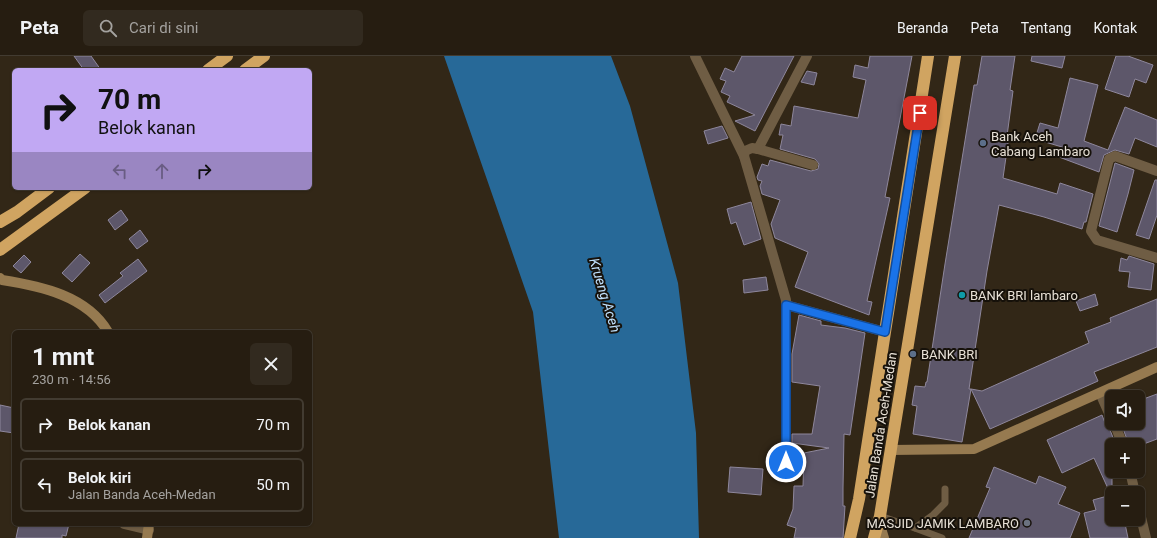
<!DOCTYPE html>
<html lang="id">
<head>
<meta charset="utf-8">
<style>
  :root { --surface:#261d11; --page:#322a1f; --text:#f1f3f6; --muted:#a4a29f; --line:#423b31 }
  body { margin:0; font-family:Roboto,sans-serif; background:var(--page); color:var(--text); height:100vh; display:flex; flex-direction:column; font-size:15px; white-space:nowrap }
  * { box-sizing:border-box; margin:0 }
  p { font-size:13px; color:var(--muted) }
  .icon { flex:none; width:22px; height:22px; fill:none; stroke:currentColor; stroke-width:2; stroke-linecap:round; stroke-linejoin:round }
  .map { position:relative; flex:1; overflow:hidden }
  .panel { position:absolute; left:12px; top:274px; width:300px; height:196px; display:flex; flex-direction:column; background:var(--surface); border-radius:6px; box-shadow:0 1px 3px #0004,0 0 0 1px var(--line) }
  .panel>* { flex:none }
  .banner { position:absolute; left:12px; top:12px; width:300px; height:122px; border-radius:6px; box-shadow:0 1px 3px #0004,0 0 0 1px var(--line); background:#c1a8f3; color:#111; overflow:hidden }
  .buttons { position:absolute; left:1105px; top:334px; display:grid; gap:8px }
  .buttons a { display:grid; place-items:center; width:40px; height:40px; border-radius:6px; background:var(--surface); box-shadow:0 1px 3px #0004,0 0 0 1px var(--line); font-size:20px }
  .pin { position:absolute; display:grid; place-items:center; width:34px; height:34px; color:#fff; margin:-17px; border-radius:8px; box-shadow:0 2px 6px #0006 }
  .me { position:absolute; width:44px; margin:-22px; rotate:0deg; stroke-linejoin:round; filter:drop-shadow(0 0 3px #0008) }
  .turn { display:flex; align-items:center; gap:14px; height:84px; padding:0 20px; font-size:18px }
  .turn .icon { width:52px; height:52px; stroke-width:2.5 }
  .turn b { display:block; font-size:28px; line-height:34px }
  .lanes { display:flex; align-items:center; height:38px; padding:0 20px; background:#0003; justify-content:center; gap:20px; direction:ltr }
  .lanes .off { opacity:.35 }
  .round { display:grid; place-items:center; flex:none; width:42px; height:42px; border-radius:6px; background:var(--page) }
  .overview { display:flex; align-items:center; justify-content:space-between; height:68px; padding:0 20px }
  h1 { font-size:24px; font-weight:700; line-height:30px }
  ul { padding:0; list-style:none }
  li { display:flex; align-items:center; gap:12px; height:54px; margin:0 8px 6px; padding:0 12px; border:2px solid var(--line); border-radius:6px }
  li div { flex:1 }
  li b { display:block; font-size:15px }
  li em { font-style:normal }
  header { display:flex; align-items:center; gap:24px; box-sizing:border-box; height:56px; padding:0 20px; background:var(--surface); border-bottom:1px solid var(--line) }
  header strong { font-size:19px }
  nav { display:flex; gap:22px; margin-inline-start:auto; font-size:14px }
  .search { width:280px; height:36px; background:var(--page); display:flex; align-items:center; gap:10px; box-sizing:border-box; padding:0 14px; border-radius:6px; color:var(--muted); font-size:15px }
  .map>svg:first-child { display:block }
</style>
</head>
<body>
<header>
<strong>Peta</strong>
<div class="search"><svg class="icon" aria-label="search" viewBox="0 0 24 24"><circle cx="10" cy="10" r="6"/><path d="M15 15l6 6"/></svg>Cari di sini</div>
<nav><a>Beranda</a><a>Peta</a><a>Tentang</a><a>Kontak</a></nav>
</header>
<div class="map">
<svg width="1157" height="482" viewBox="0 0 1157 482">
  <rect width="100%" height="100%" fill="#322717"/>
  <!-- water -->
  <polygon fill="#276998" points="444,0 611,0 630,50 678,227 696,377 699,482 559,482 533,256"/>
  <!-- building -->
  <g fill="#5d576a" stroke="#8e879c">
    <polygon points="74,0 91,0 101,14 84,14"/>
    <polygon points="742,0 794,0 755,75 735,65 755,59 727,46 730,40 721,36 726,25 720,23 725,12 734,16"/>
    <polygon points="870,0 912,0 885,141 890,142 867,245 872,246 869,259 795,231 808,196 775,182 771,168 780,144 762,138 760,130 762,125 758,124 757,121 762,108 768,110 770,104 811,115 818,113 819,108 815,103 780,93 783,79 779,79 781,68 791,70 794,50 858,62 866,24 853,21 855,9 868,12"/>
    <polygon points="982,0 1015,0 1010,34 1013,35 1007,80 1009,80 1003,122 1057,138 1060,127 1093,138 1086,166 1084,166 1082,173 1044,161 999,149 987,215 969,333 971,333 962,386 913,378 917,350 912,349 915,330 925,331 926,326 927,326 945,208 974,29 977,29"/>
    <polygon points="1032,0 1065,0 1062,12 1031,5"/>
    <polygon points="1116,0 1128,0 1153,9 1146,27 1135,23 1129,41 1105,33"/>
    <polygon points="807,15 817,17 814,29 801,26"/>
    <polygon points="1070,22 1098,29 1084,85 1108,94 1125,51 1157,64 1157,91 1135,82 1129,98 1115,94 1104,99 1099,116 1059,101 1062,91 1035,83 1040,67 1058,72"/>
    <polygon points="722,70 728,82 708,88 704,75"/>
    <polygon points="1115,107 1134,114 1128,138 1117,176 1099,170"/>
    <polygon points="1155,124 1157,124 1157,159 1149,183 1136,179"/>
    <polygon points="751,146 761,183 744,189 736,166 731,168 727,153"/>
    <polygon points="121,154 128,164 115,174 108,164"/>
    <polygon points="140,174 148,185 137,193 129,183"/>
    <polygon points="80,198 90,207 72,226 62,217"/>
    <polygon points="24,199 31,206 21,217 13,210"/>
    <polygon points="1129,200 1154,208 1151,234 1128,231 1130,216 1119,215 1121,202 1127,204"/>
    <polygon points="138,203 147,215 105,247 99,239 123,220 120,217"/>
    <polygon points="766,221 768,234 744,237 743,224"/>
    <polygon points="1095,238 1098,249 1080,255 1076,245"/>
    <polygon points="1157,243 1157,291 1094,316 1098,325 990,373 971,333 982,335 1089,287 1085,276 1111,266 1110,262"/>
    <polygon points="799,259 821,265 821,269 845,272 865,277 850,379 844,378 843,432 843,450 845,450 843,482 794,482 796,472 787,469 793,453 794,430 803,430 804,397 829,392 792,387 792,378 812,378 820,330 792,326 792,298"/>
    <polygon points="1157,338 1157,383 1141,389 1129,389 1121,367 1138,367 1138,345"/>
    <polygon points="0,349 14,352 14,377 0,375"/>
    <polygon points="1102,359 1105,367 1108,369 1116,389 1112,389 1112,463 1124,463 1128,482 1090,482 1084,457 1096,454 1093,444 1111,439 1094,402 1062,417 1047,384"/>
    <polygon points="730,411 763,413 761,439 728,436"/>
    <polygon points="994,411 1036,428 1039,420 1066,431 1058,448 1080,457 1070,482 969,482 990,432 986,431"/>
    <polygon points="19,468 69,468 66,480 62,479 62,482 16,482"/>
  </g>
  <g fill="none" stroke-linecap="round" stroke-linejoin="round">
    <!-- lane -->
    <g stroke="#6f5d44" stroke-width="7">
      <polyline points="880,460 915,472 933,459 945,447 945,433"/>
      <polyline points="915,472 942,482"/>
    </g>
    <!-- street -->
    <g stroke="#6f5d44" stroke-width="10">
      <polyline points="695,0 744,100 786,244 786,422"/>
      <polyline points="758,93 807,0"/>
      <polyline points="744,100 745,95 752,92 758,93 813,109"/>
      <polyline points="1157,115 1115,100 1109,103 1091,175 1097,184 1157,202"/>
      <polyline points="786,249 885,276"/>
      <polyline points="1100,337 1112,364"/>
      <polyline points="1114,367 1123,389"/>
      <polyline points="1130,415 1135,437"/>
      <polyline points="1138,449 1146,482"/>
      <polyline points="124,468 149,474"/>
    </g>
    <!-- secondary -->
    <g stroke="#967a50" stroke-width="10">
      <path d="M0,222L2,224C41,230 87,240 108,276"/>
      <polyline points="891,394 974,393 1157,311"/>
      <polyline points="879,466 884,482"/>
      <polyline points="147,482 149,468"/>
    </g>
    <!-- highway -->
    <g stroke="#d0a461" stroke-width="12">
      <polyline points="208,14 227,0"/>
      <polyline points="245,14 264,0"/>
      <polyline points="0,166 17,156 49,132"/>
      <polyline points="0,194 85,132"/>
      <polyline points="850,482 859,443 928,0"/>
      <polyline points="874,482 880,460 955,0"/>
    </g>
  </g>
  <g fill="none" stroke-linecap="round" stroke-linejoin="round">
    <defs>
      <polyline id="route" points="786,406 786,249 885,276 920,57"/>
    </defs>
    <!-- route casing -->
    <use href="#route" stroke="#114b97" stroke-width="10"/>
    <!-- route -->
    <use href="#route" stroke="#1a73e8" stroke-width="7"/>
  </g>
  <!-- markers -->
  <g fill="#5c6f8a" stroke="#16110a" stroke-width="1.5">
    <circle cx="983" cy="87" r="4"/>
    <circle cx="913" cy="298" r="4"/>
  </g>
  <circle fill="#0f9aa8" stroke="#16110a" stroke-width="1.5" cx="962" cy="239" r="4"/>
  <circle fill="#6b7280" stroke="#16110a" stroke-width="1.5" cx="1027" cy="467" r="4"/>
  <g text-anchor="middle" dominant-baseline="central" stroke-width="4" stroke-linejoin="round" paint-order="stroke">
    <!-- poi labels -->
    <g font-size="13" fill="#e8e1d6" stroke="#16110a" text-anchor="start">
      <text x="991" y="80">Bank Aceh<tspan x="991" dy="15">Cabang Lambaro</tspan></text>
      <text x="970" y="239">BANK BRI lambaro</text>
      <text x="921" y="298">BANK BRI</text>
      <text x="1019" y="467" text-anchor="end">MASJID JAMIK LAMBARO</text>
    </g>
    <!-- street labels -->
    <g font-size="13" fill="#e8e1d6" stroke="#16110a">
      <text transform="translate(881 369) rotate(-81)">Jalan Banda Aceh-Medan</text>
    </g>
    <!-- water labels -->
    <g font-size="14" font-style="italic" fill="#bfe0fc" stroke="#16110a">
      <text transform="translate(605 239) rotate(73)">Krueng Aceh</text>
    </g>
  </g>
</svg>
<div class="buttons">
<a><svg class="icon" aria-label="sound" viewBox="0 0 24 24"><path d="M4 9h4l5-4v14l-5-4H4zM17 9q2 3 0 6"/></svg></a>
<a>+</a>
<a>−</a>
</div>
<div class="pin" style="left:920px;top:57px;background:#d93025"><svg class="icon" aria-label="arrive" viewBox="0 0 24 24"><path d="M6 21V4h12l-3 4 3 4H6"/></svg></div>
<svg class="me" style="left:786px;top:406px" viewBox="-20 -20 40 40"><circle r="17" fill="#1a73e8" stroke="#fff" stroke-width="3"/><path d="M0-11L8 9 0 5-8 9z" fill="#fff"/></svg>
<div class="banner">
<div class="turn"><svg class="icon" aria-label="right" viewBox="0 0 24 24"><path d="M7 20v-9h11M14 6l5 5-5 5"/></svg><div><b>70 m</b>Belok kanan</div></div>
<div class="lanes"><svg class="icon off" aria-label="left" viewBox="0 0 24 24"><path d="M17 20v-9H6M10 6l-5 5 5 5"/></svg><svg class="icon off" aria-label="ahead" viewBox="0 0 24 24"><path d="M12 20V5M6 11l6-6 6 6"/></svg><svg class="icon" aria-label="right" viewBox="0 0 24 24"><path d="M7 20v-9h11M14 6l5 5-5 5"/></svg></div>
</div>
<section class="panel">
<div class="overview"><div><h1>1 mnt</h1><p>230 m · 14:56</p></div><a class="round"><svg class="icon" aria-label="close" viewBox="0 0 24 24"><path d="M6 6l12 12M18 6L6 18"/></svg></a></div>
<ul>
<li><svg class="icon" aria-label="right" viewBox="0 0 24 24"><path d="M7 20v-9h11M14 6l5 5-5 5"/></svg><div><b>Belok kanan</b></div><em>70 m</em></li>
<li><svg class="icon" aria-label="left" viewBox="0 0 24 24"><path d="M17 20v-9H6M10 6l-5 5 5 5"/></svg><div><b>Belok kiri</b><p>Jalan Banda Aceh-Medan</p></div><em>50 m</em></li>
</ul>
</section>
</div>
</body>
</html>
